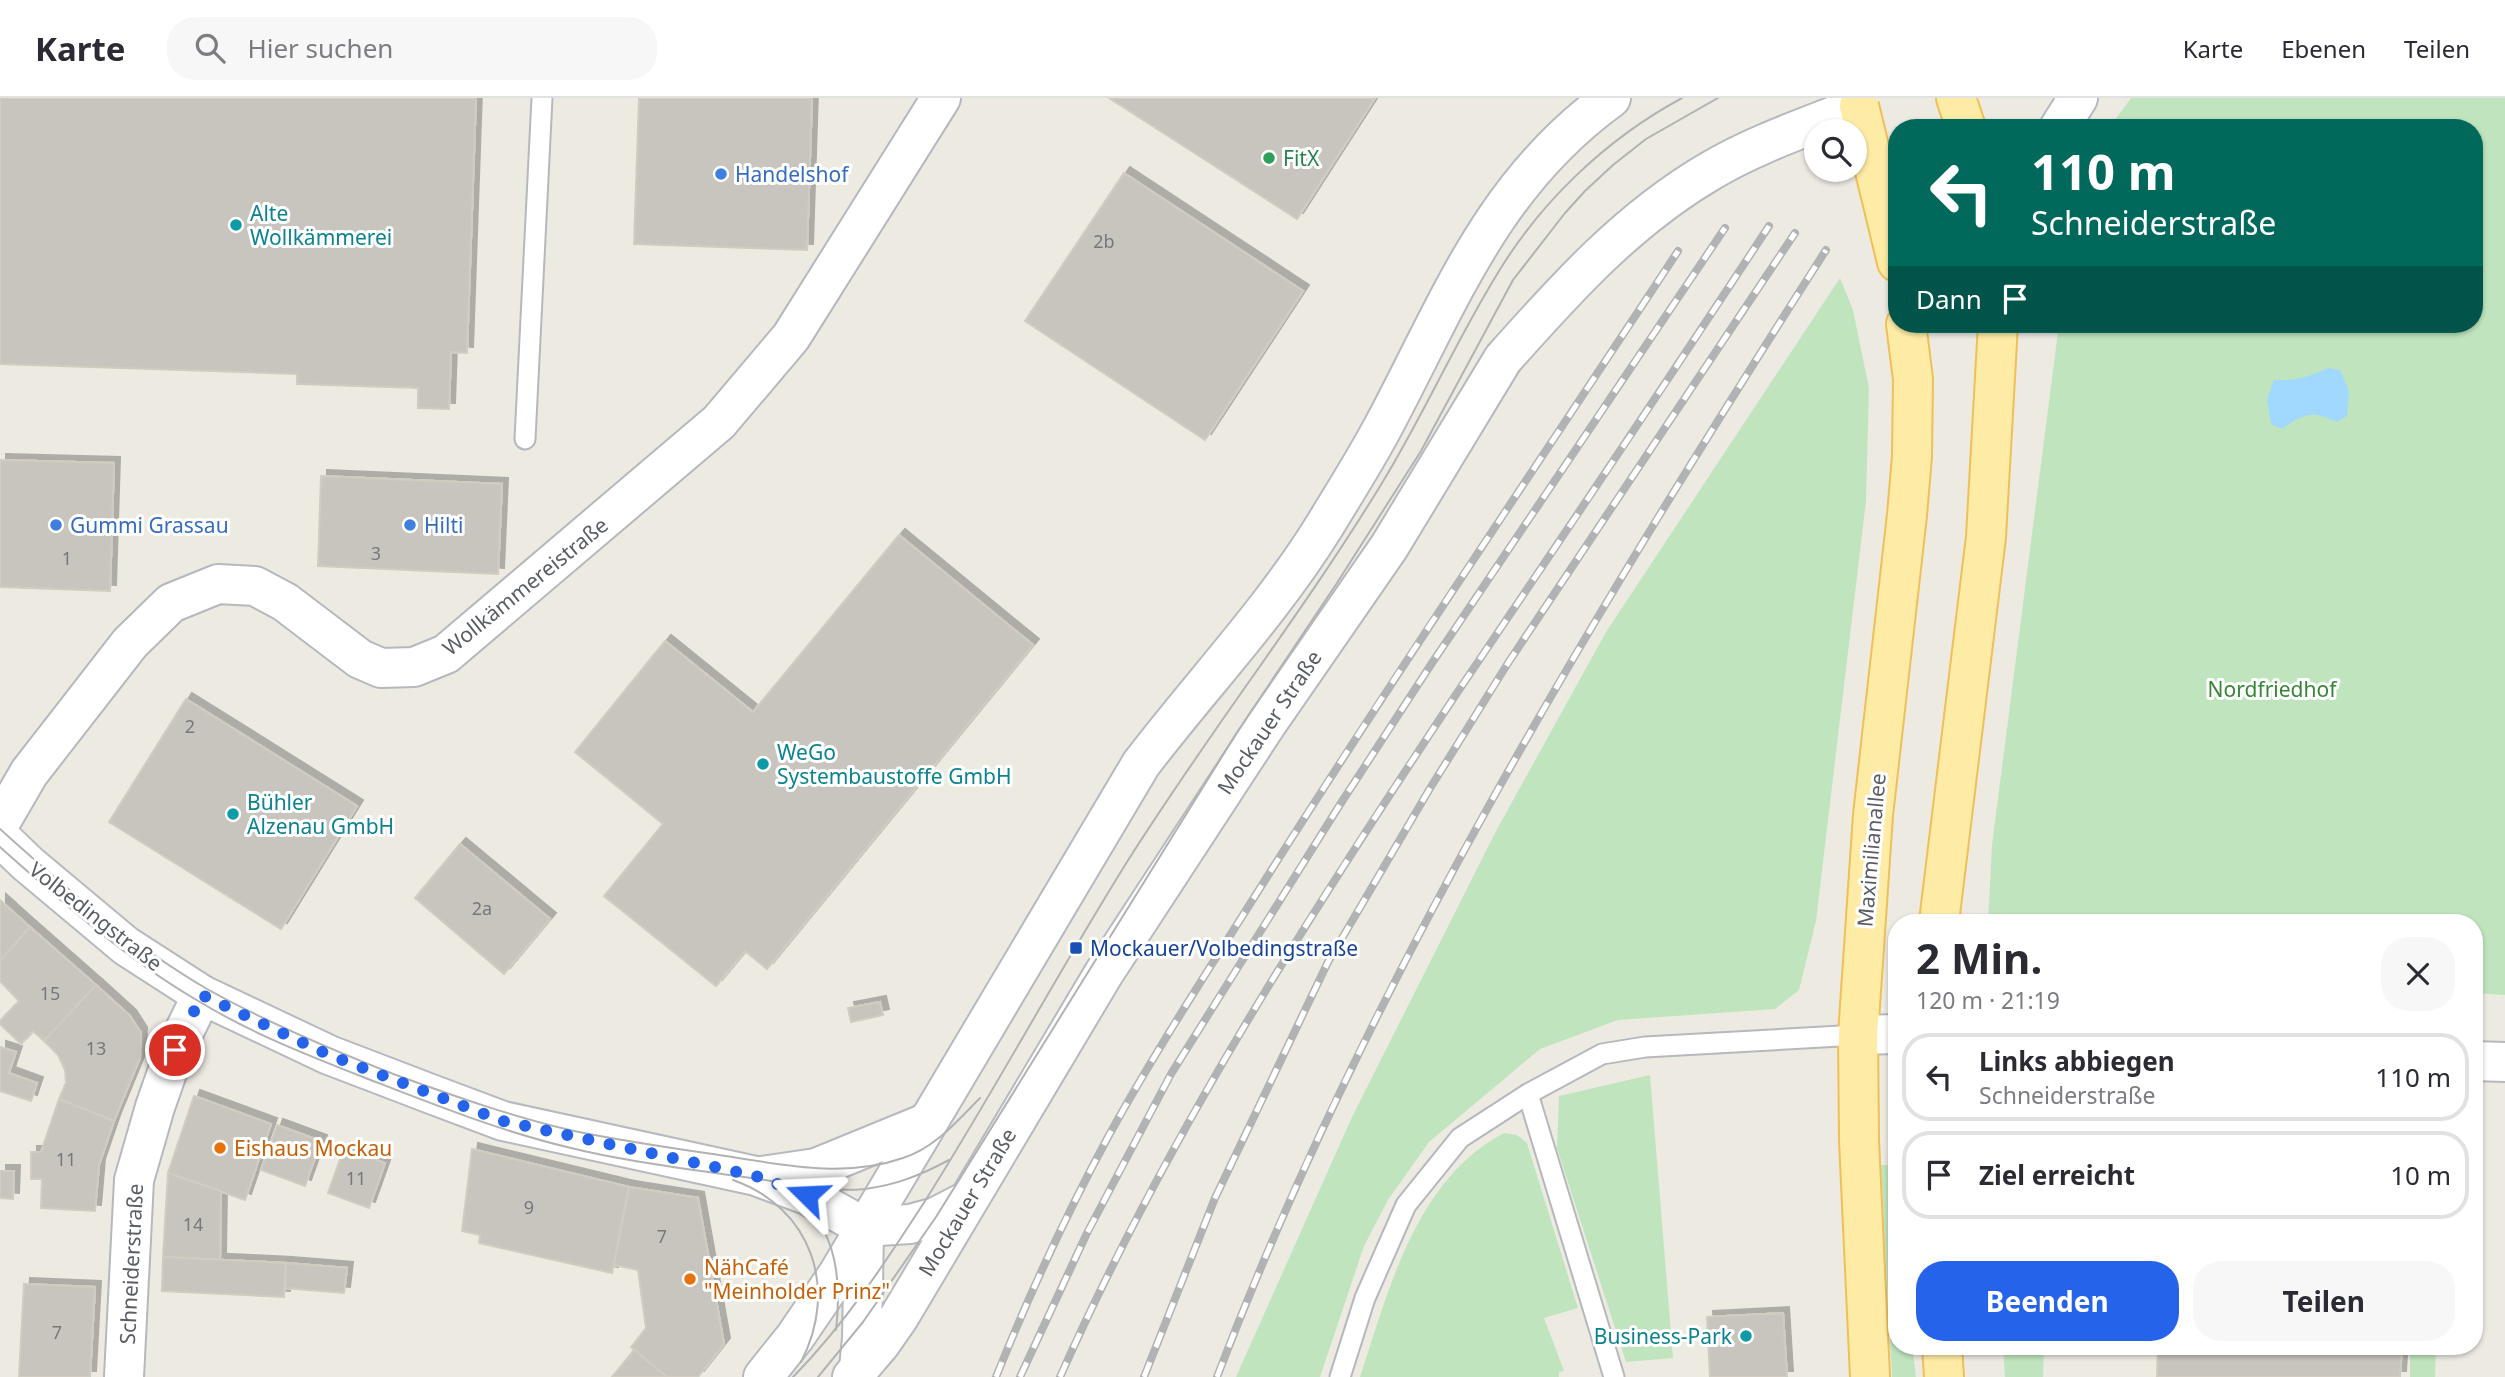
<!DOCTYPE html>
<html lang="de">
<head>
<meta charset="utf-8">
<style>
  :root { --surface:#fff; --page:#f7f7f7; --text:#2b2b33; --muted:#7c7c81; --line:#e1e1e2; --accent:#2563eb }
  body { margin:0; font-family:"Noto Sans",sans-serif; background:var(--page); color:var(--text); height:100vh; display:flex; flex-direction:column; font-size:26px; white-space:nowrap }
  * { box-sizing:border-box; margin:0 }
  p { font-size:23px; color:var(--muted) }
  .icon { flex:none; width:38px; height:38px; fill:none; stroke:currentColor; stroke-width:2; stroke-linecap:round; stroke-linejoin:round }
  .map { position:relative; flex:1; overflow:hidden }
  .details { position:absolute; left:1888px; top:816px; width:595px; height:441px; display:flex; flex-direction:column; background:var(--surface); border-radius:28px; box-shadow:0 2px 5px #0004 }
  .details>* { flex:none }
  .banner { position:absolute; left:1888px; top:21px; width:595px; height:214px; border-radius:28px; box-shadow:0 2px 5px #0004; background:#00695c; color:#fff; overflow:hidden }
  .controls { position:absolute; left:1804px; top:21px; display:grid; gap:14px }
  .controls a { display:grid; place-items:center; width:63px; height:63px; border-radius:50%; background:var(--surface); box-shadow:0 2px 5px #0004; font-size:35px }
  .pin { position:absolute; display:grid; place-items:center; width:60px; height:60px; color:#fff; margin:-30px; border:4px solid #fff; border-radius:50%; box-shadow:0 2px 7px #0007 }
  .me { position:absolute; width:77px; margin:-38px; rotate:291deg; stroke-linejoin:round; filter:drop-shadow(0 0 5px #0008) }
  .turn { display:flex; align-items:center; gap:24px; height:147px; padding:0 28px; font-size:32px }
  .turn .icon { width:91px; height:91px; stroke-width:2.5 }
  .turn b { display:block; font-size:49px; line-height:60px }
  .then { display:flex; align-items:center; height:66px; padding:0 28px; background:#0003; gap:14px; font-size:26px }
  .round { display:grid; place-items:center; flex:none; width:74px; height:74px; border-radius:28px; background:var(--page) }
  .summary { display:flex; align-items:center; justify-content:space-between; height:119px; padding:0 28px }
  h1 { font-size:42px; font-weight:700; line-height:52px }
  .primary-button { display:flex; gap:14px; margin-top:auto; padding:14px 28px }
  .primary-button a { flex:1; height:80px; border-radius:28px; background:var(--accent); color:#fff; font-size:28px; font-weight:700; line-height:80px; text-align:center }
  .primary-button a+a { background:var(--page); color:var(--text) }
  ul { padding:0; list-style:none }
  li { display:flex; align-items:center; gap:21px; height:88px; margin:0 14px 10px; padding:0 14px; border:4px solid var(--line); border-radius:28px }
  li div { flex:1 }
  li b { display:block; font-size:26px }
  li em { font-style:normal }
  header { display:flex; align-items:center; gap:42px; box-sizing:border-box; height:98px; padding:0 35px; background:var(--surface); border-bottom:2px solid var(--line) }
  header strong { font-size:33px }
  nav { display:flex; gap:38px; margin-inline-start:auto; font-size:24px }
  .search { width:490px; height:63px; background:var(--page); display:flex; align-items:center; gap:18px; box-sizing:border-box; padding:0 24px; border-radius:28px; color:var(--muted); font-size:26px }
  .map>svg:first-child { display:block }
</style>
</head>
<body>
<header>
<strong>Karte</strong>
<div class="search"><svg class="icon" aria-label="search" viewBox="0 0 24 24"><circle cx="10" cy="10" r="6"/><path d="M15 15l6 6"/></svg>Hier suchen</div>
<nav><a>Karte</a><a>Ebenen</a><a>Teilen</a></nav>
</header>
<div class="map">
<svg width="2505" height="1279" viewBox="0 0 2505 1279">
  <defs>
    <filter id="shadow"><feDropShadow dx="6" dy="-6" stdDeviation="0" flood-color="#0004"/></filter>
  </defs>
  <rect width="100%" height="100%" fill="#edeae2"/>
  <!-- green -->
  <g fill="#c0e5be">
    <polygon points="2131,0 2505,0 2505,897 2475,895 2474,824 1988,824 1992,747 2059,226 2474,226 2474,30 2112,30 2117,19"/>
    <polygon points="1840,180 1853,212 1869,290 1866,403 1816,823 1799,892 1775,911 1618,922 1540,951 1429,1044 1388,1102 1364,1148 1320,1279 1236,1279 1352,1019 1496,733 1606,534"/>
    <polygon points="1650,977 1673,1260 1626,1264 1557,1050 1559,998"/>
    <path d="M1504,1035L1517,1037L1527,1045L1578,1210L1544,1220L1564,1273L1559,1274V1279H1360C1389,1191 1416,1081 1504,1035Z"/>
    <polygon points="1881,1067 1895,1067 1897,1088 1897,1248 1912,1248 1916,1279 1892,1279"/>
    <polygon points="2003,1248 2044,1248 2043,1279 2005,1279"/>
    <polygon points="2410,1248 2436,1248 2435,1279 2410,1279"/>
  </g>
  <!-- water -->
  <path fill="#a1d9fe" d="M2328,270L2340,272L2349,293L2347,318L2337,324C2310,312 2306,315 2282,331L2271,326L2267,302L2274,282C2295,283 2309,279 2328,270Z"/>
  <!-- building -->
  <g fill="#c8c5bf" stroke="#d2ccc0" stroke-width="2" filter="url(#shadow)">
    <polygon points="0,0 476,0 467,255 451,254 449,311 418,310 418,290 297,286 297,276 0,266"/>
    <polygon points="639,0 812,0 807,152 634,146"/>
    <polygon points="1109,0 1375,0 1297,121"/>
    <polygon points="1124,75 1303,193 1205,342 1025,223"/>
    <polygon points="0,362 114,365 110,493 0,489"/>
    <polygon points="321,378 502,386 498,476 318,468"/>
    <polygon points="899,437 1033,547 767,871 745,853 716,888 604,798 663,726 575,654 665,543 753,614"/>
    <polygon points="186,601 357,708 281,831 109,724"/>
    <polygon points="460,746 550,821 504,876 415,800"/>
    <polygon points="0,802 30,829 0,863"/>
    <polygon points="30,829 96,887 44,943 33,933 21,946 0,926 0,923 19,903 0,883 0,863"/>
    <polygon points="96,887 130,918 141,935 140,960 114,1023 59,1001 66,985 65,972 58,957 44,943"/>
    <polygon points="880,904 883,917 851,924 848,910"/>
    <polygon points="0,949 16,954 9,975 37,985 31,1003 0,993"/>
    <polygon points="194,998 271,1026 245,1102 168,1075"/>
    <polygon points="59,1001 114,1023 99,1067 95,1113 41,1110 42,1081 31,1081 31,1054 41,1054"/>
    <polygon points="277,1027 321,1043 305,1088 261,1072"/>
    <polygon points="344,1050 385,1065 369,1110 328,1095"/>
    <polygon points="472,1051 629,1089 612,1175 479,1145 480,1137 462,1133"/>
    <polygon points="0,1073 14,1073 13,1101 0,1100"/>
    <polygon points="168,1075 221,1093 220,1162 163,1159"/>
    <polygon points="629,1089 698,1100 724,1246 698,1279 667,1279 631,1249 646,1230 638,1172 614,1167"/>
    <polygon points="163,1159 286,1165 284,1199 162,1193"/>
    <polygon points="286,1165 347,1170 344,1195 285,1190"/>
    <polygon points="24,1186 95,1189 90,1279 19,1279"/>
    <polygon points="1783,1215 1787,1279 1710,1279 1707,1219"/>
    <polygon points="2158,1248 2402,1248 2400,1279 2157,1279"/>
    <polygon points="634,1252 667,1279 612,1279"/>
  </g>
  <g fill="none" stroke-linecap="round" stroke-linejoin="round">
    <defs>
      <g id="service">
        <polyline points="525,341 542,0"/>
        <polyline points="1528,996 1614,1279"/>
        <polyline points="1340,1279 1365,1200 1406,1107 1460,1040 1528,996 1602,956 1645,949 1858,937"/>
      </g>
      <g id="minor">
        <polyline points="0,725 29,675 130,545 171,505 218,486 255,488 285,504 360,561 381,570 414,569 446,556 719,324 791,239 941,0"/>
        <polyline points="124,1279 134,1082 155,1009 175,952 202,897"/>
      </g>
      <g id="secondary">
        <polyline points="2059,30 2078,0"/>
        <polyline points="0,739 28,766 126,848 202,897 329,957 431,996 503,1023 756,1078 807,1097 864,1129 910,1126 936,1119 967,1103"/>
        <polyline points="1858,937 1897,936"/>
        <polyline points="2474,963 2505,964"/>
        <polyline points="762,1078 816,1070 926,1025"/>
        <polyline points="859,1270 862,1240 864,1133"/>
        <path d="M763,1279L795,1239L838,1176L1141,666C1202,586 1272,513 1325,427C1345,394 1366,361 1384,327C1450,203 1492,86 1611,0"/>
        <polyline points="852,1279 881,1245 899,1219 1104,875 1266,627 1389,449 1503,261"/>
      </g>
      <g id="primary">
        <polyline points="1956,0 1966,30"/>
        <polyline points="1885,114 1897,164"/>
        <polyline points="1939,824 1986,439 1998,226"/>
        <polyline points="1942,1248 1944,1279"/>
        <polyline points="1870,1279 1859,1042 1858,937 1873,717 1907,417 1912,358 1913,281 1906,226"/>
      </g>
    </defs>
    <!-- service casing -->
    <use href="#service" stroke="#b5b8bc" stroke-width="23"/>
    <!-- minor casing -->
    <use href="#minor" stroke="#b5b8bc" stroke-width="42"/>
    <!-- secondary casing -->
    <use href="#secondary" stroke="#b6b9be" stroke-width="42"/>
    <!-- primary casing -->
    <use href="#primary" stroke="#f0bf58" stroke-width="42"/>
    <!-- service -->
    <use href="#service" stroke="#fff" stroke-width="19"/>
    <!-- minor -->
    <use href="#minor" stroke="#fff" stroke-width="38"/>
    <!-- secondary -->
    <use href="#secondary" stroke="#fff" stroke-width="38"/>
    <!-- primary -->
    <use href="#primary" stroke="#feeca6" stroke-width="38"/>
    <!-- tram -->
    <g stroke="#b1b2b3" stroke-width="2">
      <path d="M0,731C64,789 132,847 207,891C268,925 332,952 396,977C454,998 513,1019 574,1033C622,1043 671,1050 719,1057C780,1066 843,1081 903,1060C935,1050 957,1023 980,1000"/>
      <path d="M0,749C62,804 127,862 200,904C251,935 307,957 363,979C430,1005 497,1032 567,1049C622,1063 688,1071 744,1079C784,1084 825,1095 865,1091C896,1087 921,1077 949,1062"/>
      <path d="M733,1082C812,1110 839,1191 801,1264"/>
      <path d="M783,1086C834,1123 843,1173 836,1232"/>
      <path d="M793,1279C845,1226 885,1165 925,1103C995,992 1057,876 1127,764C1208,635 1303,515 1382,385C1423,318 1455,245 1496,178C1540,104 1606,41 1682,0"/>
      <polyline points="818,1279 863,1224 936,1119 1236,636 1337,485 1421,353 1513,182 1565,115 1585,93 1613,67 1646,41 1718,0"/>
    </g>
    <defs>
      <g id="rail">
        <path d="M996,1279C1029,1197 1066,1117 1108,1039C1157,950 1213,865 1267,779C1400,568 1541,362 1678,153"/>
        <polyline points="1020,1279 1087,1135 1171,976 1341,705 1432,565 1725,130"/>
        <path d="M1060,1279C1168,1036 1312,813 1459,592C1563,438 1667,284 1769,128"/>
        <polyline points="1144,1279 1215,1100 1328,864 1429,692 1508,565 1795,135"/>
        <path d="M1217,1279C1368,883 1598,509 1826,152"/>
      </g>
    </defs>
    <!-- rail casing -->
    <use href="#rail" stroke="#b1b2b3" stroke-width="8"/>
    <!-- rail -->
    <use href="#rail" stroke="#fff" stroke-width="5" stroke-dasharray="16" stroke-linecap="butt"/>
    <defs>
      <path id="secondary-bridge" d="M1503,261C1566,190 1629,120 1712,72C1758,45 1810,28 1859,8"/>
      <polyline id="primary-bridge" points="1859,8 1885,114"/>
    </defs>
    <!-- secondary-bridge casing -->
    <use href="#secondary-bridge" stroke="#b6b9be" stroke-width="42" stroke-linecap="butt"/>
    <!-- primary-bridge casing -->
    <use href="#primary-bridge" stroke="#f0bf58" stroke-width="42" stroke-linecap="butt"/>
    <!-- secondary-bridge -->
    <use href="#secondary-bridge" stroke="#fff" stroke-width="38"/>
    <!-- primary-bridge -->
    <use href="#primary-bridge" stroke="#feeca6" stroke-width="38"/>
  </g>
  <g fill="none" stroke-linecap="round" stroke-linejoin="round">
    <!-- route -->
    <polyline stroke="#2563eb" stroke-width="12" stroke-dasharray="0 21.6" points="175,952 202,897 329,957 503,1023 756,1078 807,1097"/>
  </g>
  <!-- markers -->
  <circle fill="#2e9e5b" stroke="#fff" stroke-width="2.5" cx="1269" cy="60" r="7"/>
  <g fill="#3f7fe0" stroke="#fff" stroke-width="2.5">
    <circle cx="721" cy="76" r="7"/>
    <circle cx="56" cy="427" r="7"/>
    <circle cx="410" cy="427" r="7"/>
  </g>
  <g fill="#0f9aa8" stroke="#fff" stroke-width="2.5">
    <circle cx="236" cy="127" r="7"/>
    <circle cx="763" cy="666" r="7"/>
    <circle cx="233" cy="716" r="7"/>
    <circle cx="1746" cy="1238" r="7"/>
  </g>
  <rect fill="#1a4fb4" stroke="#fff" stroke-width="2.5" x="1069" y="843" width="14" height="14" rx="3.5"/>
  <g fill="#e8710a" stroke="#fff" stroke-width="2.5">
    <circle cx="220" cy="1050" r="7"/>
    <circle cx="690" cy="1181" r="7"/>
  </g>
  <g text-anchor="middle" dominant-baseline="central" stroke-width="6" stroke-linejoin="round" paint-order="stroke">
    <!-- number labels -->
    <g font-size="18" fill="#76787a">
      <text x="1104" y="143">2b</text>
      <text x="376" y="455">3</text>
      <text x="67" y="460">1</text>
      <text x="190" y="628">2</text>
      <text x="482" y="810">2a</text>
      <text x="50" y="895">15</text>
      <text x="96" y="950">13</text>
      <text x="66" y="1061">11</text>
      <text x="356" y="1080">11</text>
      <text x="529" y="1109">9</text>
      <text x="193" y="1126">14</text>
      <text x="662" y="1138">7</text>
      <text x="57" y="1234">7</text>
    </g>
    <!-- leisure labels -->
    <g font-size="21" fill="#27864d" stroke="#fff" text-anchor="start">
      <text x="1283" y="60">FitX</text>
    </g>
    <!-- shop labels -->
    <g font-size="21" fill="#366cbe" stroke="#fff" text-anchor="start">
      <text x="735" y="76">Handelshof</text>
      <text x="70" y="427">Gummi Grassau</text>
      <text x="424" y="427">Hilti</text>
    </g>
    <!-- culture labels -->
    <g font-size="21" fill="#0d838f" stroke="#fff" text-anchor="start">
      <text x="250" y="115">Alte<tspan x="250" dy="24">Wollkämmerei</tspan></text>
      <text x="777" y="654">WeGo<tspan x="777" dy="24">Systembaustoffe GmbH</tspan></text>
      <text x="247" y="704">Bühler<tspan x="247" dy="24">Alzenau GmbH</tspan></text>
      <text x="1732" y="1238" text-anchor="end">Business-Park</text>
    </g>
    <!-- street labels -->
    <g font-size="21" fill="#5a5e63" stroke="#fff">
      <text transform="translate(525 488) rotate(-39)">Wollkämmereistraße</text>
      <text transform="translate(1269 624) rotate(-56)">Mockauer Straße</text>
      <text transform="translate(1871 752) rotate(-85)">Maximilianallee</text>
      <text transform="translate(96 818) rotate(38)">Volbedingstraße</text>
      <text transform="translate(967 1104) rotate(-59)">Mockauer Straße</text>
      <text transform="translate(131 1166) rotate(-87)">Schneiderstraße</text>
    </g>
    <!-- park labels -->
    <g font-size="21" fill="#368636" stroke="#fff">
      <text x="2272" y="591">Nordfriedhof</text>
    </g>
    <!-- transit labels -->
    <g font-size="21" fill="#164399" stroke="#fff" text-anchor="start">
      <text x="1090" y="850">Mockauer/Volbedingstraße</text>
    </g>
    <!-- food labels -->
    <g font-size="21" fill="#c56008" stroke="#fff" text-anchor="start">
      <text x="234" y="1050">Eishaus Mockau</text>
      <text x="704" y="1169">NähCafé<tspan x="704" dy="24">"Meinholder Prinz"</tspan></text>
    </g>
  </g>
</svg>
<div class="controls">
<a><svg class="icon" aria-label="search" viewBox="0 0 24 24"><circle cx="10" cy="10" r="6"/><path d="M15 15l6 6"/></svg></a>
</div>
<div class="pin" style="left:175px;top:952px;background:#d93025"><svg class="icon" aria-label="arrive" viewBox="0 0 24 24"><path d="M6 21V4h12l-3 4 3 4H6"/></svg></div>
<svg class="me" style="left:807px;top:1097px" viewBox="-20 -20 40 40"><path d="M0-17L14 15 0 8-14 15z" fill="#2563eb" stroke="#fff" stroke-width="4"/></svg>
<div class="banner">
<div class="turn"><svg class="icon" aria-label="left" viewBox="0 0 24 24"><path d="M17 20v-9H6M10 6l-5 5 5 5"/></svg><div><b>110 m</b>Schneiderstraße</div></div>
<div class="then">Dann<svg class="icon" aria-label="arrive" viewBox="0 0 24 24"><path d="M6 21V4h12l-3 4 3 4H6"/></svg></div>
</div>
<section class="details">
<div class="summary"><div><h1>2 Min.</h1><p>120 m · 21:19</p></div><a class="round"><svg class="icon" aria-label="close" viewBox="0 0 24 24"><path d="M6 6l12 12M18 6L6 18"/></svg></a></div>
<ul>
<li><svg class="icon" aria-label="left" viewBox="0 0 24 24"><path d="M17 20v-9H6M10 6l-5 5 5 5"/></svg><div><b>Links abbiegen</b><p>Schneiderstraße</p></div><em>110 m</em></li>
<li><svg class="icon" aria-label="arrive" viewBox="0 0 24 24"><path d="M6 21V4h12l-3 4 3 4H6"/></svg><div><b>Ziel erreicht</b></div><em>10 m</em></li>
</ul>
<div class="primary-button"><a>Beenden</a><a>Teilen</a></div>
</section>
</div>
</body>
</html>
